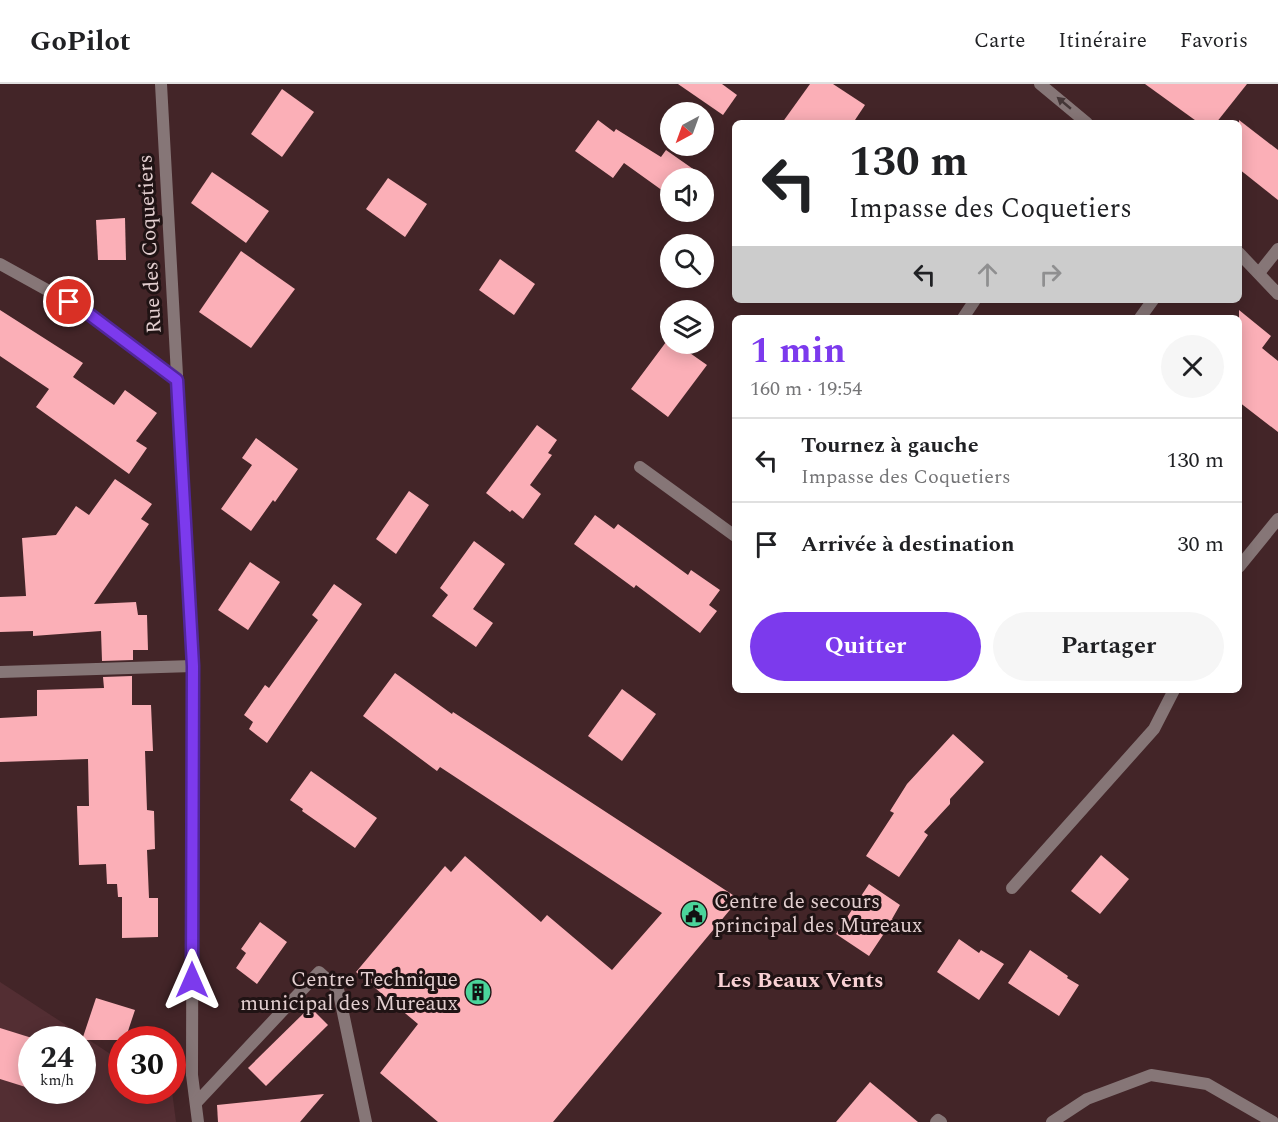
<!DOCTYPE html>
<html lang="fr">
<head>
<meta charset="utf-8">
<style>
  :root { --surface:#fff; --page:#f6f6f6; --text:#202124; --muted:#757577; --line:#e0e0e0; --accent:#7c3aed }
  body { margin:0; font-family:Spectral,serif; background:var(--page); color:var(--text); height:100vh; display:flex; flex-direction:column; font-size:22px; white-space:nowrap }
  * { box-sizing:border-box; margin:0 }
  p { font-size:20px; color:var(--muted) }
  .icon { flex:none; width:33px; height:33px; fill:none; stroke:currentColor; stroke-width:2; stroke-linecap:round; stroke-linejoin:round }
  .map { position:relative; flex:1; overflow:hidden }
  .side { position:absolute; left:732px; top:231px; width:510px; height:378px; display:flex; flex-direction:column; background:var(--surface); border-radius:9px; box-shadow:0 3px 15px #0003 }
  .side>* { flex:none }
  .banner { position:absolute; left:732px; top:36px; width:510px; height:183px; border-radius:9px; box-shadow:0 3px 15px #0003; background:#fff; color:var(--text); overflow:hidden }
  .needle { width:39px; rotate:221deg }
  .fabs { position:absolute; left:660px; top:18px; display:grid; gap:12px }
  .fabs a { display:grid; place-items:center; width:54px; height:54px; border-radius:50%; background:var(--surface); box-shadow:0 3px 15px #0003; font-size:30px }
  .speed { position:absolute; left:18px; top:942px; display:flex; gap:12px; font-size:30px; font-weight:700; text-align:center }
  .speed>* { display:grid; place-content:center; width:78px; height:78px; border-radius:50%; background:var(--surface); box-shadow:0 3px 15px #0003; line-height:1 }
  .speed small { font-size:15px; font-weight:400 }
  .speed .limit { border:9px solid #d22; background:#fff; color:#111 }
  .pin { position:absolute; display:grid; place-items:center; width:51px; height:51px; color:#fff; margin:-26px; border:3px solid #fff; border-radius:50%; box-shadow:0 2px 6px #0007 }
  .me { position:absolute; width:66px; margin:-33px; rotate:0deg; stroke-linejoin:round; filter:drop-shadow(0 0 4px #0008) }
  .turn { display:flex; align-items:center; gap:21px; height:126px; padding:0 18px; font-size:27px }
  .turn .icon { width:78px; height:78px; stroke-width:2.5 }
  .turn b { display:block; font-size:42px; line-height:51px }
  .lanes { display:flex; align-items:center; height:57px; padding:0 18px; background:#0003; justify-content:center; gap:30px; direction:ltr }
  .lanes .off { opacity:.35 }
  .round { display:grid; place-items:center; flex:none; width:63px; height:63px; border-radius:32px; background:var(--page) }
  .overview { display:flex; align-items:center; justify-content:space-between; height:102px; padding:0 18px }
  h1 { font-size:36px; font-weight:700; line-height:45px; color:var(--accent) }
  .button { display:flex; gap:12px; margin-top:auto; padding:12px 18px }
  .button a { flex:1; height:69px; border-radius:36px; background:var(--accent); color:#fff; font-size:24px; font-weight:700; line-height:69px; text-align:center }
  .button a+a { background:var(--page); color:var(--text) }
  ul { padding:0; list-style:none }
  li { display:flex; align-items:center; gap:18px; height:84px; padding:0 18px; border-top:2px solid var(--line) }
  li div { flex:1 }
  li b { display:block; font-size:22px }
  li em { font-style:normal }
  header { display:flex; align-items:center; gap:36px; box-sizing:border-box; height:84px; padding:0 30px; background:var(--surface); border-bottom:2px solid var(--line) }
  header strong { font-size:28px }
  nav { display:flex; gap:33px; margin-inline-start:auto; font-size:21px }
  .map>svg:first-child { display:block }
</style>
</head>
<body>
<header>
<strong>GoPilot</strong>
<nav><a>Carte</a><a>Itinéraire</a><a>Favoris</a></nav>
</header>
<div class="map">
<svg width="1278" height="1038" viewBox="0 0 1278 1038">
  <rect width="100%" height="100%" fill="#432528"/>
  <!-- built -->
  <path fill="#532e33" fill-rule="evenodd" d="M0,898L112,971L121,970L122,1006L172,1007L176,1038H0ZM32,956H82V1006H32Z"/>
  <!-- building -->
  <g fill="#fbafb7">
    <polygon points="678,0 722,0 737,11 723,31"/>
    <polygon points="810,0 833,0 865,21 853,39 782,39"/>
    <polygon points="1145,0 1247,0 1216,39 1199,39"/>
    <polygon points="282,5 314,28 282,73 251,50"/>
    <polygon points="598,36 614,48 616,45 661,73 666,66 706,94 670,94 670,112 624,79 613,94 575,67"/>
    <polygon points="1239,36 1278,66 1278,116 1239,85"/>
    <polygon points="212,88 269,127 246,159 191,119"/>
    <polygon points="388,94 427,120 405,153 366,125"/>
    <polygon points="125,134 126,176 98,176 96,136"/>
    <polygon points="241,167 295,205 251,264 199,228"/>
    <polygon points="500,175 535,200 514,231 479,206"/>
    <polygon points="0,226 83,279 73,293 114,321 125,306 157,329 136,357 147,364 129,390 36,323 49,305 0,272"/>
    <polygon points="1239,226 1271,252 1262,264 1278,277 1278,348 1239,318"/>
    <polygon points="669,254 670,260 677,260 707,281 668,333 631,305"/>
    <polygon points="537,341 557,356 548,369 552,371 530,401 541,410 523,435 512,426 510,428 486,409"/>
    <polygon points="256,354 298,385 275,418 273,416 251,447 221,425 252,381 242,374"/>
    <polygon points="115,395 152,420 141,435 149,440 94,520 136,518 138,531 147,531 148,566 133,566 133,576 102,577 101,547 33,552 33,547 0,548 0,513 26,512 22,454 56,451 76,422 89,431"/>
    <polygon points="409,407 429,421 396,470 376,455"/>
    <polygon points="595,431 614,445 618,440 688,491 691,486 720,506 709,521 717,527 700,549 636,501 634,504 574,460"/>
    <polygon points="474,457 505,480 473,525 493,539 476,563 432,532 448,511 440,504"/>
    <polygon points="250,478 280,498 248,546 218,526"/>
    <polygon points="334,500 362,520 267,659 249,645 253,638 244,631 265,601 269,604 318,536 312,531"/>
    <polygon points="395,589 452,630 453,628 739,815 553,1038 438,1038 380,989 418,940 356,888 445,782 451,788 465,772 541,838 547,831 612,886 662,829 440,683 437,687 363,632"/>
    <polygon points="132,592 132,621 151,621 153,667 145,667 147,726 154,727 155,765 147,766 149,814 158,814 158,853 122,854 122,813 118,813 117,800 107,800 106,780 79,781 77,722 89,722 88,675 0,678 0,634 37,632 37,606 104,604 103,593"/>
    <polygon points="622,605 656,630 622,677 588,652"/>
    <polygon points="953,650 984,678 950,715 950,720 924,748 928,751 899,793 866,772 894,729 890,727 907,700"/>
    <polygon points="311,687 377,734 355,764 302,727 303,725 290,716"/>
    <polygon points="1101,771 1129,795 1100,830 1071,807"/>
    <polygon points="869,800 900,821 892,835 893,836 869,872 836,850"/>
    <polygon points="260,838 287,858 257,900 236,884 246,869 241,865"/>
    <polygon points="959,855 979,869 981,866 1004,880 979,916 937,888"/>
    <polygon points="1030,866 1068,892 1067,894 1079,901 1059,932 1008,899"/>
    <polygon points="96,914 135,926 125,956 82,956"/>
    <polygon points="310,923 328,941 266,1002 248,984"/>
    <polygon points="0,944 32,954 32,1005 0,995"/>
    <polygon points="870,998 918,1038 836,1038"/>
    <polygon points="324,1010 300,1038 218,1038 217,1021"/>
  </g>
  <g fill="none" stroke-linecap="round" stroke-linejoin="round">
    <!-- service -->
    <g stroke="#867677" stroke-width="12">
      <polyline points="1259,189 1278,165"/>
      <polyline points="963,234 975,216"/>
      <polyline points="1140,234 1153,216"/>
      <polyline points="640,383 735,452"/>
      <polyline points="1239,483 1278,435"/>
      <polyline points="1012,804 1154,645 1174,606"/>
    </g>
    <!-- minor -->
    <g stroke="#867677" stroke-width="12">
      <polyline points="161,0 193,582 192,991 198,1038"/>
      <polyline points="1040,0 1087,39"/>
      <polyline points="1239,169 1278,210"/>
      <polyline points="0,180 85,227 177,296"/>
      <polyline points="0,588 193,582"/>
      <polyline points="196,1019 319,888 338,905 366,1038"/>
      <polyline points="936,1038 938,1036 941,1038"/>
      <polyline points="1052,1038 1087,1015 1151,991 1207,1000 1273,1038"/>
    </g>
  </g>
  <!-- one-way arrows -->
  <defs><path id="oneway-solid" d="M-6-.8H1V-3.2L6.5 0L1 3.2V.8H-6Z" transform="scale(1.5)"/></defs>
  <use fill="#443637" href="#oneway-solid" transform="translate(1064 19) rotate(-140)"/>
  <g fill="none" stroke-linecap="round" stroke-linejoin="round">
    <defs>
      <polyline id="route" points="69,218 85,227 177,296 193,582 192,896"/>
    </defs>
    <!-- route casing -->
    <use href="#route" stroke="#51269a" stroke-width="15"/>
    <!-- route -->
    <use href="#route" stroke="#7c3aed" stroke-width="10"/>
  </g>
  <!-- icons -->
  <defs>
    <symbol id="civic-disc" viewBox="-11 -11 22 22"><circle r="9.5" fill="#4bd49b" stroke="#201314"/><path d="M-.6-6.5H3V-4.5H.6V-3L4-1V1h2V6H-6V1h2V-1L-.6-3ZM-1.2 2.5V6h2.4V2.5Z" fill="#111"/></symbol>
    <symbol id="building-disc" viewBox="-11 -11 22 22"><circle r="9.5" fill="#4bd49b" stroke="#201314"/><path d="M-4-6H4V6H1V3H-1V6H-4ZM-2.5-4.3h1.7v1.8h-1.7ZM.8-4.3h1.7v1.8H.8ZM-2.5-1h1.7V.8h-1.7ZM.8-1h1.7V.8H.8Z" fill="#111"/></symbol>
  </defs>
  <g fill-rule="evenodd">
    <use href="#civic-disc" x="679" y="815" width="30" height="30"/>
    <use href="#building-disc" x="463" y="893" width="30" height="30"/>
  </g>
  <g text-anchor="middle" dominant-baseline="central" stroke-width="6" stroke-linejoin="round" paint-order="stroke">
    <!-- street labels -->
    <g font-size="21" fill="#e2cecf" stroke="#201314">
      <text transform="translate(150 160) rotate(-93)">Rue des Coquetiers</text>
    </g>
    <!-- poi labels -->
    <g font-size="21" fill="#e2cecf" stroke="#201314" text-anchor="start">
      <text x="714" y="818">Centre de secours<tspan x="714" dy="24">principal des Mureaux</tspan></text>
      <text x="458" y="896" text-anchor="end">Centre Technique<tspan x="458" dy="24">municipal des Mureaux</tspan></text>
    </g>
    <!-- neighbourhood labels -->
    <g font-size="22" font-weight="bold" fill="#f9d1d4" stroke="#201314">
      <text x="800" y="896">Les Beaux Vents</text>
    </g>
  </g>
</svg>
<div class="fabs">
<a><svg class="needle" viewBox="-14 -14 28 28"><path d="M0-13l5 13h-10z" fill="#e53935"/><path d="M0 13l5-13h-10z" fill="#757577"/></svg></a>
<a><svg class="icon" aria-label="sound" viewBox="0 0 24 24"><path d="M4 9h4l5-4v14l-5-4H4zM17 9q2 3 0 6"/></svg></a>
<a><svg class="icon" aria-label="search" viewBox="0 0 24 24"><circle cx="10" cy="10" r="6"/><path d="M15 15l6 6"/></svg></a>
<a><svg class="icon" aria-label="layers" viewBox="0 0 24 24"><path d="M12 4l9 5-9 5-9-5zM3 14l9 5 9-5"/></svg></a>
</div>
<div class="speed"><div>24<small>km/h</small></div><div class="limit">30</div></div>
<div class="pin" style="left:69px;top:218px;background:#d93025"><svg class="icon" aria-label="arrive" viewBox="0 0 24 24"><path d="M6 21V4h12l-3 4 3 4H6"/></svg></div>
<svg class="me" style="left:192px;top:896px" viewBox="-20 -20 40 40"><path d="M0-17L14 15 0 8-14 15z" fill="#7c3aed" stroke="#fff" stroke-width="4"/></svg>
<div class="banner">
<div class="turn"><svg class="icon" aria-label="left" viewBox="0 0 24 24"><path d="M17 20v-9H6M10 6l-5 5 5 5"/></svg><div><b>130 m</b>Impasse des Coquetiers</div></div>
<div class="lanes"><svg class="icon" aria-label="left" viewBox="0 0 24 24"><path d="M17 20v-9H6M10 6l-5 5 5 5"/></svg><svg class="icon off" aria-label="ahead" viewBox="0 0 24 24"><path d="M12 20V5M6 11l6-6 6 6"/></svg><svg class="icon off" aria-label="right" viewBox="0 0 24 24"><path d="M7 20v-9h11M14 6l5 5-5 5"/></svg></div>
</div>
<section class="side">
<div class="overview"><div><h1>1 min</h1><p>160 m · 19:54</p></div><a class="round"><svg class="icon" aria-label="close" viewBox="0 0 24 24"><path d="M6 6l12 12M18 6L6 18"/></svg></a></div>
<ul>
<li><svg class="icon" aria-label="left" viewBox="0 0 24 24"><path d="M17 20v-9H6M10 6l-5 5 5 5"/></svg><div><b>Tournez à gauche</b><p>Impasse des Coquetiers</p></div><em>130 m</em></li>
<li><svg class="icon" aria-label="arrive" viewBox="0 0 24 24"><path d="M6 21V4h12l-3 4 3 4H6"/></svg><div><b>Arrivée à destination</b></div><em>30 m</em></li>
</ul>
<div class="button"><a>Quitter</a><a>Partager</a></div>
</section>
</div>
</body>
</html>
